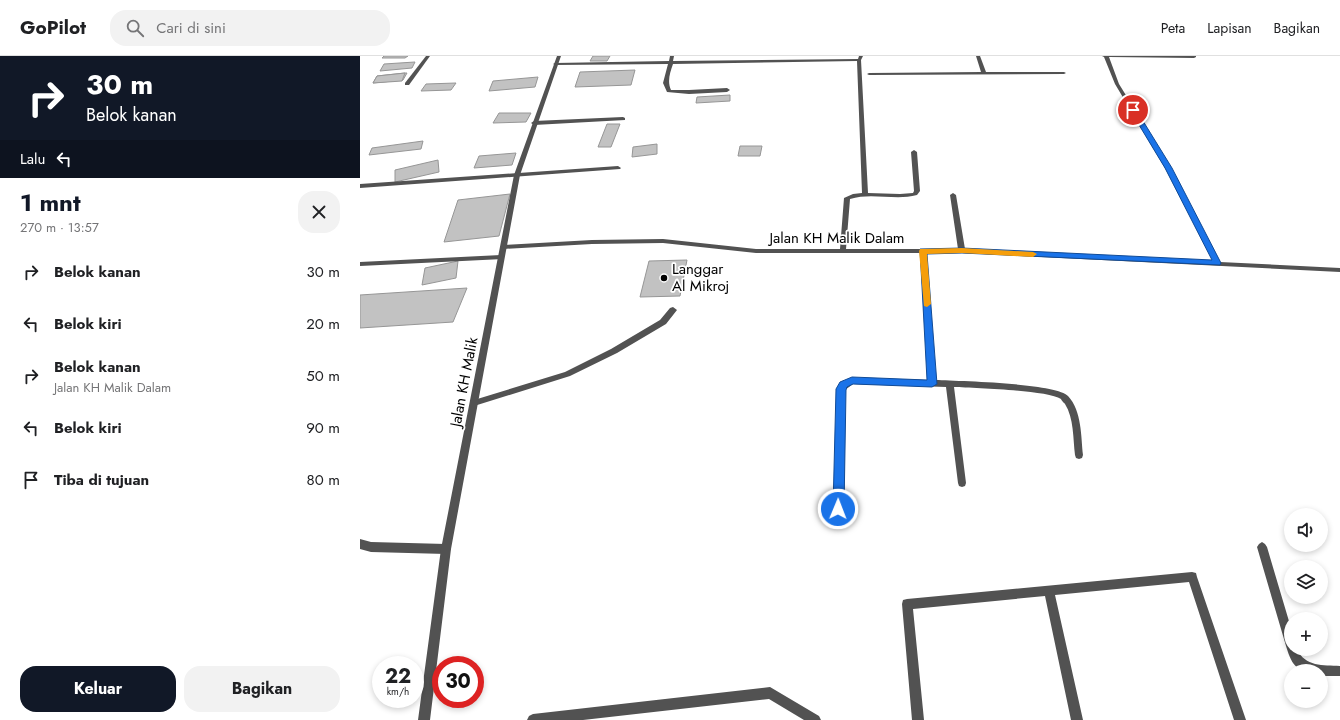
<!DOCTYPE html>
<html lang="id">
<head>
<meta charset="utf-8">
<style>
  :root { --surface:#fff; --page:#f2f2f2; --text:#202124; --muted:#757577; --line:#e0e0e0; --accent:#111827 }
  body { margin:0; font-family:Jost,sans-serif; background:var(--page); color:var(--text); height:100vh; display:flex; flex-direction:column; font-size:15px; white-space:nowrap }
  * { box-sizing:border-box; margin:0 }
  p { font-size:13px; color:var(--muted) }
  .icon { flex:none; width:22px; height:22px; fill:none; stroke:currentColor; stroke-width:2; stroke-linecap:round; stroke-linejoin:round }
  .map { position:relative; flex:1; overflow:hidden }
  .panel { display:flex; flex-direction:column; background:var(--surface); width:360px }
  .panel>* { flex:none }
  .top-card { background:#111827; color:#fff; overflow:hidden }
  .controls { position:absolute; left:924px; top:452px; display:grid; gap:8px }
  .controls a { display:grid; place-items:center; width:44px; height:44px; border-radius:50%; background:var(--surface); box-shadow:0 2px 6px #0003; font-size:20px }
  .speed { position:absolute; left:12px; top:600px; display:flex; gap:8px; font-size:20px; font-weight:700; text-align:center }
  .speed>* { display:grid; place-content:center; width:52px; height:52px; border-radius:50%; background:var(--surface); box-shadow:0 2px 6px #0003; line-height:1 }
  .speed small { font-size:10px; font-weight:400 }
  .speed .limit { border:6px solid #d22; background:#fff; color:#111 }
  .pin { position:absolute; display:grid; place-items:center; width:34px; height:34px; color:#fff; margin:-17px; border:2px solid #fff; border-radius:50%; box-shadow:0 1px 4px #0007 }
  .me { position:absolute; width:44px; margin:-22px; rotate:1deg; stroke-linejoin:round; filter:drop-shadow(0 0 3px #0008) }
  .turn { display:flex; align-items:center; gap:14px; height:84px; padding:0 20px; font-size:18px }
  .turn .icon { width:52px; height:52px; stroke-width:2.5 }
  .turn b { display:block; font-size:28px; line-height:34px }
  .then { display:flex; align-items:center; height:38px; padding:0 20px; background:#0003; gap:8px; font-size:15px }
  .round { display:grid; place-items:center; flex:none; width:42px; height:42px; border-radius:16px; background:var(--page) }
  .headline { display:flex; align-items:center; justify-content:space-between; height:68px; padding:0 20px }
  h1 { font-size:24px; font-weight:700; line-height:30px; color:var(--accent) }
  .button { display:flex; gap:8px; margin-top:auto; padding:8px 20px }
  .button a { flex:1; height:46px; border-radius:16px; background:var(--accent); color:#fff; font-size:16px; font-weight:700; line-height:46px; text-align:center }
  .button a+a { background:var(--page); color:var(--text) }
  ul { padding:0; list-style:none }
  li { display:flex; align-items:center; gap:12px; height:52px; padding:0 20px }
  li div { flex:1 }
  li b { display:block; font-size:15px }
  li em { font-style:normal }
  header { display:flex; align-items:center; gap:24px; box-sizing:border-box; height:56px; padding:0 20px; background:var(--surface); border-bottom:1px solid var(--line) }
  header strong { font-size:19px }
  nav { display:flex; gap:22px; margin-inline-start:auto; font-size:14px }
  .search { width:280px; height:36px; background:var(--page); display:flex; align-items:center; gap:10px; box-sizing:border-box; padding:0 14px; border-radius:16px; color:var(--muted); font-size:15px }
  main { display:flex; flex:1; min-height:0 }
  .map>svg:first-child { display:block }
</style>
</head>
<body>
<header>
<strong>GoPilot</strong>
<div class="search"><svg class="icon" aria-label="search" viewBox="0 0 24 24"><circle cx="10" cy="10" r="6"/><path d="M15 15l6 6"/></svg>Cari di sini</div>
<nav><a>Peta</a><a>Lapisan</a><a>Bagikan</a></nav>
</header>
<main>
<section class="panel">
<div class="top-card">
<div class="turn"><svg class="icon" aria-label="right" viewBox="0 0 24 24"><path d="M7 20v-9h11M14 6l5 5-5 5"/></svg><div><b>30 m</b>Belok kanan</div></div>
<div class="then">Lalu<svg class="icon" aria-label="left" viewBox="0 0 24 24"><path d="M17 20v-9H6M10 6l-5 5 5 5"/></svg></div>
</div>
<div class="headline"><div><h1>1 mnt</h1><p>270 m · 13:57</p></div><a class="round"><svg class="icon" aria-label="close" viewBox="0 0 24 24"><path d="M6 6l12 12M18 6L6 18"/></svg></a></div>
<ul>
<li><svg class="icon" aria-label="right" viewBox="0 0 24 24"><path d="M7 20v-9h11M14 6l5 5-5 5"/></svg><div><b>Belok kanan</b></div><em>30 m</em></li>
<li><svg class="icon" aria-label="left" viewBox="0 0 24 24"><path d="M17 20v-9H6M10 6l-5 5 5 5"/></svg><div><b>Belok kiri</b></div><em>20 m</em></li>
<li><svg class="icon" aria-label="right" viewBox="0 0 24 24"><path d="M7 20v-9h11M14 6l5 5-5 5"/></svg><div><b>Belok kanan</b><p>Jalan KH Malik Dalam</p></div><em>50 m</em></li>
<li><svg class="icon" aria-label="left" viewBox="0 0 24 24"><path d="M17 20v-9H6M10 6l-5 5 5 5"/></svg><div><b>Belok kiri</b></div><em>90 m</em></li>
<li><svg class="icon" aria-label="arrive" viewBox="0 0 24 24"><path d="M6 21V4h12l-3 4 3 4H6"/></svg><div><b>Tiba di tujuan</b></div><em>80 m</em></li>
</ul>
<div class="button"><a>Keluar</a><a>Bagikan</a></div>
</section>
<div class="map">
<svg width="980" height="664" viewBox="0 0 980 664">
  <rect width="100%" height="100%" fill="#fff"/>
  <!-- building -->
  <g fill="#c2c2c2" stroke="#969696">
    <polygon points="24,0 48,0 45,2 22,2"/>
    <polygon points="233,0 250,0 247,5 230,5"/>
    <polygon points="55,6 52,12 20,15 24,8"/>
    <polygon points="275,14 271,29 215,31 220,16"/>
    <polygon points="45,17 47,17 43,24 13,27 17,20"/>
    <polygon points="45,17 42,25 13,27 17,20"/>
    <polygon points="178,21 175,31 129,35 133,25"/>
    <polygon points="96,27 91,34 61,35 66,28"/>
    <polygon points="370,39 370,45 336,47 337,41"/>
    <polygon points="139,57 171,57 166,66 133,67"/>
    <polygon points="247,68 260,68 251,91 238,91"/>
    <polygon points="63,85 61,93 9,99 12,92"/>
    <polygon points="297,88 297,98 272,101 273,91"/>
    <polygon points="380,90 402,90 400,100 378,100"/>
    <polygon points="156,97 152,109 114,112 119,100"/>
    <polygon points="78,104 79,116 35,126 35,114"/>
    <polygon points="150,138 139,180 84,186 98,144"/>
    <polygon points="327,204 320,240 280,241 289,205"/>
    <polygon points="98,205 96,222 62,229 65,212"/>
    <polygon points="107,232 93,266 0,272 0,239"/>
  </g>
  <g fill="none" stroke-linecap="round" stroke-linejoin="round">
    <!-- minor -->
    <g fill="#525252" fill-rule="evenodd">
      <polygon points="66,0 70,0 49,29 45,29 45,27"/>
      <path d="M310,0H314L313,5L498,3L499,0H503L501,4L508,137L540,138L553,137L554,135L551,96L554,94L557,96L560,135L557,139C535,145 512,136 490,143L486,193H598L590,139L593,137L596,139L605,193L853,205L805,112L755,28L744,1L742,0H836V1L834,2L749,1L759,28L811,112L860,206L980,212V216L602,197H566L576,324C598,325 696,327 708,340C722,355 721,381 723,399L722,402L719,403L716,402L715,399C713,383 714,362 705,348C705,348 701,344 701,343C687,334 614,332 594,331L606,427L605,430L602,431L599,430L598,427L586,331L493,328L485,334L484,453L482,456L479,457L476,456L474,453L477,333C480,327 485,324 492,322L568,324L560,197H396L303,187L232,188L143,193L140,191L143,189L232,184L303,183L396,193H480L484,142L493,138L502,137L497,5L313,8C310,17 307,25 311,34H329L367,32L370,34L367,36L329,38L307,36L303,27L308,8L195,9L193,8L195,7L309,5Z"/>
      <polygon points="616,0 620,0 626,16 704,16 706,17 704,18 509,19 507,18 509,17 621,16"/>
      <polygon points="263,61 265,62 265,64 174,69 171,67 174,65"/>
      <polygon points="258,110 261,112 260,113 0,132 0,128"/>
      <polygon points="141,199 144,201 143,203 0,210 0,206"/>
      <polygon points="313,251 317,254 306,268 257,297 210,320 114,350 111,349 110,347 111,345 114,344 205,316 251,293 300,264 310,252"/>
      <polygon points="0,483 11,486 86,488 89,490 91,493 89,496 86,498 11,496 0,493"/>
      <path d="M902,486L905,488L907,491L931,572V593H937C945,611 963,609 980,610V620H961V615C937,615 933,613 926,590L897,491L899,488Z"/>
      <polygon points="832,516 836,517 837,521 886,664 874,664 829,526 695,539 723,664 711,664 685,540 553,553 564,664 552,664 542,548 543,544 547,543"/>
      <polygon points="410,631 459,660 461,664 444,664 409,643 223,664 167,664 169,660 173,658"/>
    </g>
    <!-- tertiary -->
    <polygon fill="#525252" fill-rule="evenodd" points="197,0 201,0 160,119 91,493 70,664 58,664 81,493 154,119"/>
  </g>
  <!-- route -->
  <polygon fill="#1a73e8" stroke="#114b97" points="771,52 775,52 812,112 861,207 860,209 602,197 567,198 577,328 572,331 493,328 487,331 486,334 484,453 482,457 478,458 475,457 473,453 476,333 480,326 492,321 567,324 560,193 602,192 852,204 805,112 770,54"/>
  <!-- slow -->
  <polygon fill="#f59e0b" points="602,192 673,196 677,198 673,201 602,197 567,198 571,248 567,251 564,250 559,195 560,193"/>
  <!-- markers -->
  <circle fill="#000" stroke="#fff" stroke-width="1.5" cx="304" cy="222" r="4"/>
  <g text-anchor="middle" dominant-baseline="central" stroke-width="3.5" stroke-linejoin="round" paint-order="stroke">
    <!-- street labels -->
    <g font-size="15" fill="#000" stroke="#fff">
      <text x="477" y="182">Jalan KH Malik Dalam</text>
      <text transform="translate(104 326) rotate(-79)">Jalan KH Malik</text>
    </g>
    <!-- poi labels -->
    <g font-size="15" fill="#000" stroke="#fff" text-anchor="start">
      <text x="312" y="213">Langgar<tspan x="312" dy="17">Al Mikroj</tspan></text>
    </g>
  </g>
</svg>
<div class="controls">
<a><svg class="icon" aria-label="sound" viewBox="0 0 24 24"><path d="M4 9h4l5-4v14l-5-4H4zM17 9q2 3 0 6"/></svg></a>
<a><svg class="icon" aria-label="layers" viewBox="0 0 24 24"><path d="M12 4l9 5-9 5-9-5zM3 14l9 5 9-5"/></svg></a>
<a>+</a>
<a>−</a>
</div>
<div class="speed"><div>22<small>km/h</small></div><div class="limit">30</div></div>
<div class="pin" style="left:773px;top:54px;background:#d93025"><svg class="icon" aria-label="arrive" viewBox="0 0 24 24"><path d="M6 21V4h12l-3 4 3 4H6"/></svg></div>
<svg class="me" style="left:478px;top:453px" viewBox="-20 -20 40 40"><circle r="17" fill="#1a73e8" stroke="#fff" stroke-width="3"/><path d="M0-11L8 9 0 5-8 9z" fill="#fff"/></svg>
</div>
</main>
</body>
</html>
